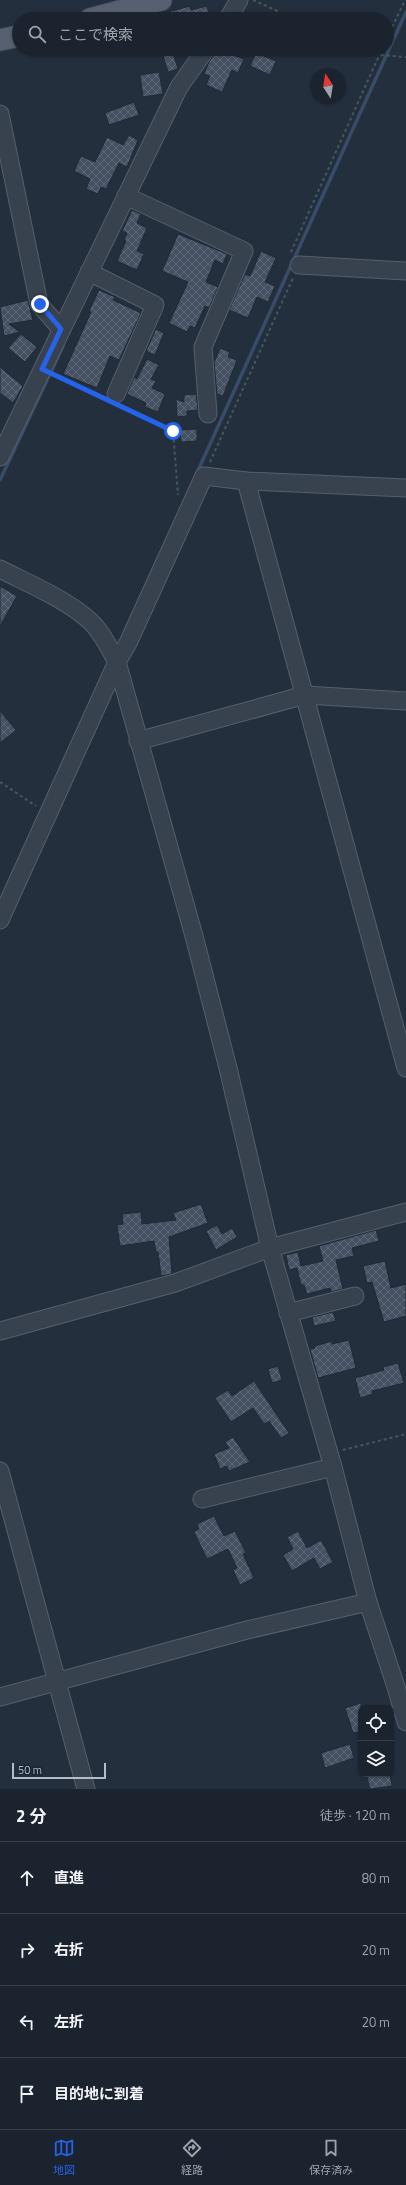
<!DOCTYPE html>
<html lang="ja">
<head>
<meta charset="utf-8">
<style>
	:root { --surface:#1b232e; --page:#282f3a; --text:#f1f3f6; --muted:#a0a4aa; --line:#39404a; --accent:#2563eb }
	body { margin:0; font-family:"Titillium Web","Noto Sans JP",sans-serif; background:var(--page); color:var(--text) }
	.controls { position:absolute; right:12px; bottom:12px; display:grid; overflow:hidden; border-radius:8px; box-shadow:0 1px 3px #0004 }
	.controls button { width:36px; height:36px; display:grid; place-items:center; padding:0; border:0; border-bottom:1px solid var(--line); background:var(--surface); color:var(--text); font:20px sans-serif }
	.compass { position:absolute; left:310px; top:68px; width:36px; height:36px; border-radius:50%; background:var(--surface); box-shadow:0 1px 3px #0004; rotate:348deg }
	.scale { position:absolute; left:12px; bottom:10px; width:94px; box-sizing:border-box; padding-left:4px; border:2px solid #b4bcc9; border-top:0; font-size:11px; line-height:14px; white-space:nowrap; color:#b4bcc9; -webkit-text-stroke:3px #1d2633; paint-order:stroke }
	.stop { position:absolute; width:12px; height:12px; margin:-9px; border:3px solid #2563eb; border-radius:50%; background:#fff }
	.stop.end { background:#2563eb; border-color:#fff; box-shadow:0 1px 4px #0008 }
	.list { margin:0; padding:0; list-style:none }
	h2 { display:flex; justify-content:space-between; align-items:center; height:52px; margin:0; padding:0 16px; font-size:17px }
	h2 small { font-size:13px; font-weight:400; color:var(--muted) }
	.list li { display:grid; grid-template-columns:26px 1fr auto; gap:12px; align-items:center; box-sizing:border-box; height:72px; padding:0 16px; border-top:1px solid var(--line) }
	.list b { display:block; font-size:15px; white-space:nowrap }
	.list em { font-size:13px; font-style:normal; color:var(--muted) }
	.icon { flex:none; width:22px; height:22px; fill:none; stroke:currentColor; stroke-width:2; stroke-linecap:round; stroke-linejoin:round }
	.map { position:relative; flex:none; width:406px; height:1789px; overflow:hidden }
	.search { position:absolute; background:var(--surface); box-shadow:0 1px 3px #0004; left:12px; right:12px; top:12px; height:44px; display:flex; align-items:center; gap:10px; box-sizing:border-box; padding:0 14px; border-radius:22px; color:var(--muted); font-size:15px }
	.sheet { height:340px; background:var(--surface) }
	nav { display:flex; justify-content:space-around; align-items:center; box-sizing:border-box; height:56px; border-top:1px solid var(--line); background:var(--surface); font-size:11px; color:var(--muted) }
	nav a { display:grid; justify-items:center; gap:2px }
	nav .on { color:var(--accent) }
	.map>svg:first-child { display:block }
</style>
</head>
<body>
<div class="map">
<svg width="406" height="1789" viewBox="0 0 406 1789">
	<defs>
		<pattern id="building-cross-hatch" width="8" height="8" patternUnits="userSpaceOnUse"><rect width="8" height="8" fill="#455162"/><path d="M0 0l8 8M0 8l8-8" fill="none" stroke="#5d6877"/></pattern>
	</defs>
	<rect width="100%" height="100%" fill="#242f3e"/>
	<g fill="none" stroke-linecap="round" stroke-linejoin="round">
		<g stroke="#394c67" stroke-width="3.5">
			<polyline points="196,475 406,12"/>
			<polyline points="0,480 63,346"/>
		</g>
	</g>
	<g fill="url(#building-cross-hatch)" stroke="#1f2835">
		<polygon points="190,6 191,10 207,6 210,17 201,19 153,19 153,16"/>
		<polygon points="161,49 172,49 178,69 168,72"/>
		<polygon points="218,49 244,59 238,73 232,70 222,92 206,85 210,76 204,74 209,62"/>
		<polygon points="256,53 276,61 270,75 250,66"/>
		<polygon points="159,72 163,94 143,97 140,75"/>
		<polygon points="134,102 139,115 109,125 105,113"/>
		<polygon points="129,135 138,140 127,167 119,163 106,189 101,187 98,194 86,189 90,179 74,171 81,156 95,162 107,137 123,145"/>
		<polygon points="132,210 141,214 137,223 147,228 137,251 144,254 137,270 117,261 126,241 124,240 127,233 122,231"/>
		<polygon points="178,234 227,254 223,264 215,260 206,282 218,287 209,308 205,306 195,328 190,326 187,332 169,323 188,282 162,271"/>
		<polygon points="261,251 276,258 265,282 275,286 268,302 257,297 248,318 229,310 245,274 250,276"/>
		<polygon points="99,290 115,297 113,300 141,313 119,360 110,356 97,388 63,374 91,312 89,311"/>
		<polygon points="28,300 33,320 9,324 20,332 4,336 0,307"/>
		<polygon points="156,329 164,333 155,355 146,351"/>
		<polygon points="21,334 37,347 25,362 8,348"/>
		<polygon points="220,348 230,352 228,357 237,360 223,396 217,394 214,363"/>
		<polygon points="147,359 159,365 151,379 156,381 152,388 165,394 158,412 145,407 146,403 127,394 134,377 137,379"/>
		<polygon points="0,367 23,386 13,403 0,393"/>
		<polygon points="196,394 198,410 187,411 187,416 177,417 176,399 184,402 184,395"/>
		<polygon points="197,429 197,441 181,442 180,430"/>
		<polygon points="0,586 17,596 0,626"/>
		<polygon points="0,711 16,730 0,743"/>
		<polygon points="201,1204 208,1223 169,1237 172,1274 161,1276 158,1252 156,1252 154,1241 120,1246 117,1225 123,1224 122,1214 141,1212 142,1224 176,1220 173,1213"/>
		<polygon points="217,1225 222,1234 232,1228 237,1237 216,1250 206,1231"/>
		<polygon points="376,1230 379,1241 352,1248 354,1256 336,1260 343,1289 331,1292 330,1288 307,1294 304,1285 301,1285 297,1268 289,1270 286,1255 298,1252 301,1266 323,1261 319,1246"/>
		<polygon points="385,1261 391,1288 406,1284 406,1316 384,1322 372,1282 367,1283 363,1266"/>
		<polygon points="333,1312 336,1321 314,1326 312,1317"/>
		<polygon points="349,1340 356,1368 318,1378 310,1349 315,1348 315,1346 332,1341 332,1344"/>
		<polygon points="398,1363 404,1383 372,1391 373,1394 360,1398 355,1378 384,1370 383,1367"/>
		<polygon points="278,1366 282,1380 272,1383 268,1369"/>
		<polygon points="254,1381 289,1433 281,1438 269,1421 264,1424 253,1408 231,1422 215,1398 228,1390 232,1396"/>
		<polygon points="233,1437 250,1462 229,1471 227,1466 220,1469 214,1454 229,1448 225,1442"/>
		<polygon points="214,1516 224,1536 235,1531 246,1553 243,1554 254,1578 240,1585 233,1570 237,1568 228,1549 207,1559 194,1532 199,1529 197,1524"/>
		<polygon points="298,1531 307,1548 321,1540 333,1562 320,1569 314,1558 292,1571 283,1555 293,1549 287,1537"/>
		<polygon points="361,1703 361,1731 353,1733 345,1708"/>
		<polygon points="350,1744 354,1758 325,1768 321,1753"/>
		<polygon points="366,1774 390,1774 392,1786 370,1789"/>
	</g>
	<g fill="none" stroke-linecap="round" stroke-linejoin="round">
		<defs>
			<g id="minor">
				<polyline points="228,19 239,0"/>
				<polyline points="0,114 39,304 61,329"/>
				<polyline points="126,196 244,251 203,347 208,414"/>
				<polyline points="299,265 406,271"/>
				<polyline points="89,272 155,305 116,394"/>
				<polyline points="0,457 179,87 206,49"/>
				<polyline points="246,481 406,1068"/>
				<path d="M0 569C29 584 66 599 90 621 102 632 109 648 117 662L194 936 228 1068 270 1248 333 1467 368 1602 396 1687 406 1722"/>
				<polyline points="138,741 305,695 406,701"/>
				<polyline points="0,920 117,662 128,643 204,476 246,481 406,488"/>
				<polyline points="288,1313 355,1296"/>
				<polyline points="0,1331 175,1283 270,1248 406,1212"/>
				<polyline points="0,1471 86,1789"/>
				<polyline points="202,1499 333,1467"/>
				<polyline points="0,1697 247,1630 368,1602"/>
			</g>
			<g id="major">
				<polyline points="90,19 161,0"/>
				<polyline points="0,40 19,36"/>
			</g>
		</defs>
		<use href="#minor" stroke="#565f6c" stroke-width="19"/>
		<use href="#major" stroke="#414a57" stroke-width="23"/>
		<g stroke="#44595c" stroke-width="2" stroke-dasharray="3 3" stroke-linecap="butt">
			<polyline points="253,0 295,19"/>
			<polyline points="387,38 405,0"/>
			<polyline points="364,49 379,55 406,57"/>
			<polyline points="291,252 382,49"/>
			<polyline points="54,375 103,398"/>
			<polyline points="121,407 173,431 178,495"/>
			<polyline points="210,462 293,278"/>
			<polyline points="0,782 36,806"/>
			<polyline points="343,1450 406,1434"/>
		</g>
		<use href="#minor" stroke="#38414e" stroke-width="17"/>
		<use href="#major" stroke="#56606e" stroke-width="21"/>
	</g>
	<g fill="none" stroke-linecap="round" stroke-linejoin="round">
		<polyline stroke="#2563eb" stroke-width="5" points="40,304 61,329 42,369 173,431"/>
	</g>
</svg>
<div class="controls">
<button><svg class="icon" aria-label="locate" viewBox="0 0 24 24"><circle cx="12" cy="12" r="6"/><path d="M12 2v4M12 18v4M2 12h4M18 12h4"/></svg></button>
<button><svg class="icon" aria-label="layers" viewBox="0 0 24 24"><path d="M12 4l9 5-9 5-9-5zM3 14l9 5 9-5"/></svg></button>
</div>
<svg class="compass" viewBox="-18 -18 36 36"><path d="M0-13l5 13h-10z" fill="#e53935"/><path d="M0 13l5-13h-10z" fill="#a0a4aa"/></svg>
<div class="scale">50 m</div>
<div class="stop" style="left:173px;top:431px"></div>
<div class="stop end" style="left:40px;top:304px"></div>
<div class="search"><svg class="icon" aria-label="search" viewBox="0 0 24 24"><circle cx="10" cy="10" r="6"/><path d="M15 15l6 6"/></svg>ここで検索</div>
</div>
<section class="sheet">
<h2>2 分<small>徒歩 · 120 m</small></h2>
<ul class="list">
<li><svg class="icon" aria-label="ahead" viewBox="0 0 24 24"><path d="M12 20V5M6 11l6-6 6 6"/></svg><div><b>直進</b></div><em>80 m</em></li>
<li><svg class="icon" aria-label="right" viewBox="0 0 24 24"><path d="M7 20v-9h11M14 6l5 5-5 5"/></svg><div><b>右折</b></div><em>20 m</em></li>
<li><svg class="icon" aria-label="left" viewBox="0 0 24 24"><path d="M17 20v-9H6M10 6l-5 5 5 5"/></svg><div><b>左折</b></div><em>20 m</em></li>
<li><svg class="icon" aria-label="arrive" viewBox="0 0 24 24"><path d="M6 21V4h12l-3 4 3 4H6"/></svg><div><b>目的地に到着</b></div></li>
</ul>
</section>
<nav>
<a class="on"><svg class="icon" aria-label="map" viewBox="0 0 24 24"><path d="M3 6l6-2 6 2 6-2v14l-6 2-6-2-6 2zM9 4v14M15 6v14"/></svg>地図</a>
<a><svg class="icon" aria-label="directions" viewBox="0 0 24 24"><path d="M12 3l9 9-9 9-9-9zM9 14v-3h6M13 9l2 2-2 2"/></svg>経路</a>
<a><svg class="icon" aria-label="saved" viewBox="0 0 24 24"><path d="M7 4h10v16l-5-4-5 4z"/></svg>保存済み</a>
</nav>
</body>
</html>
